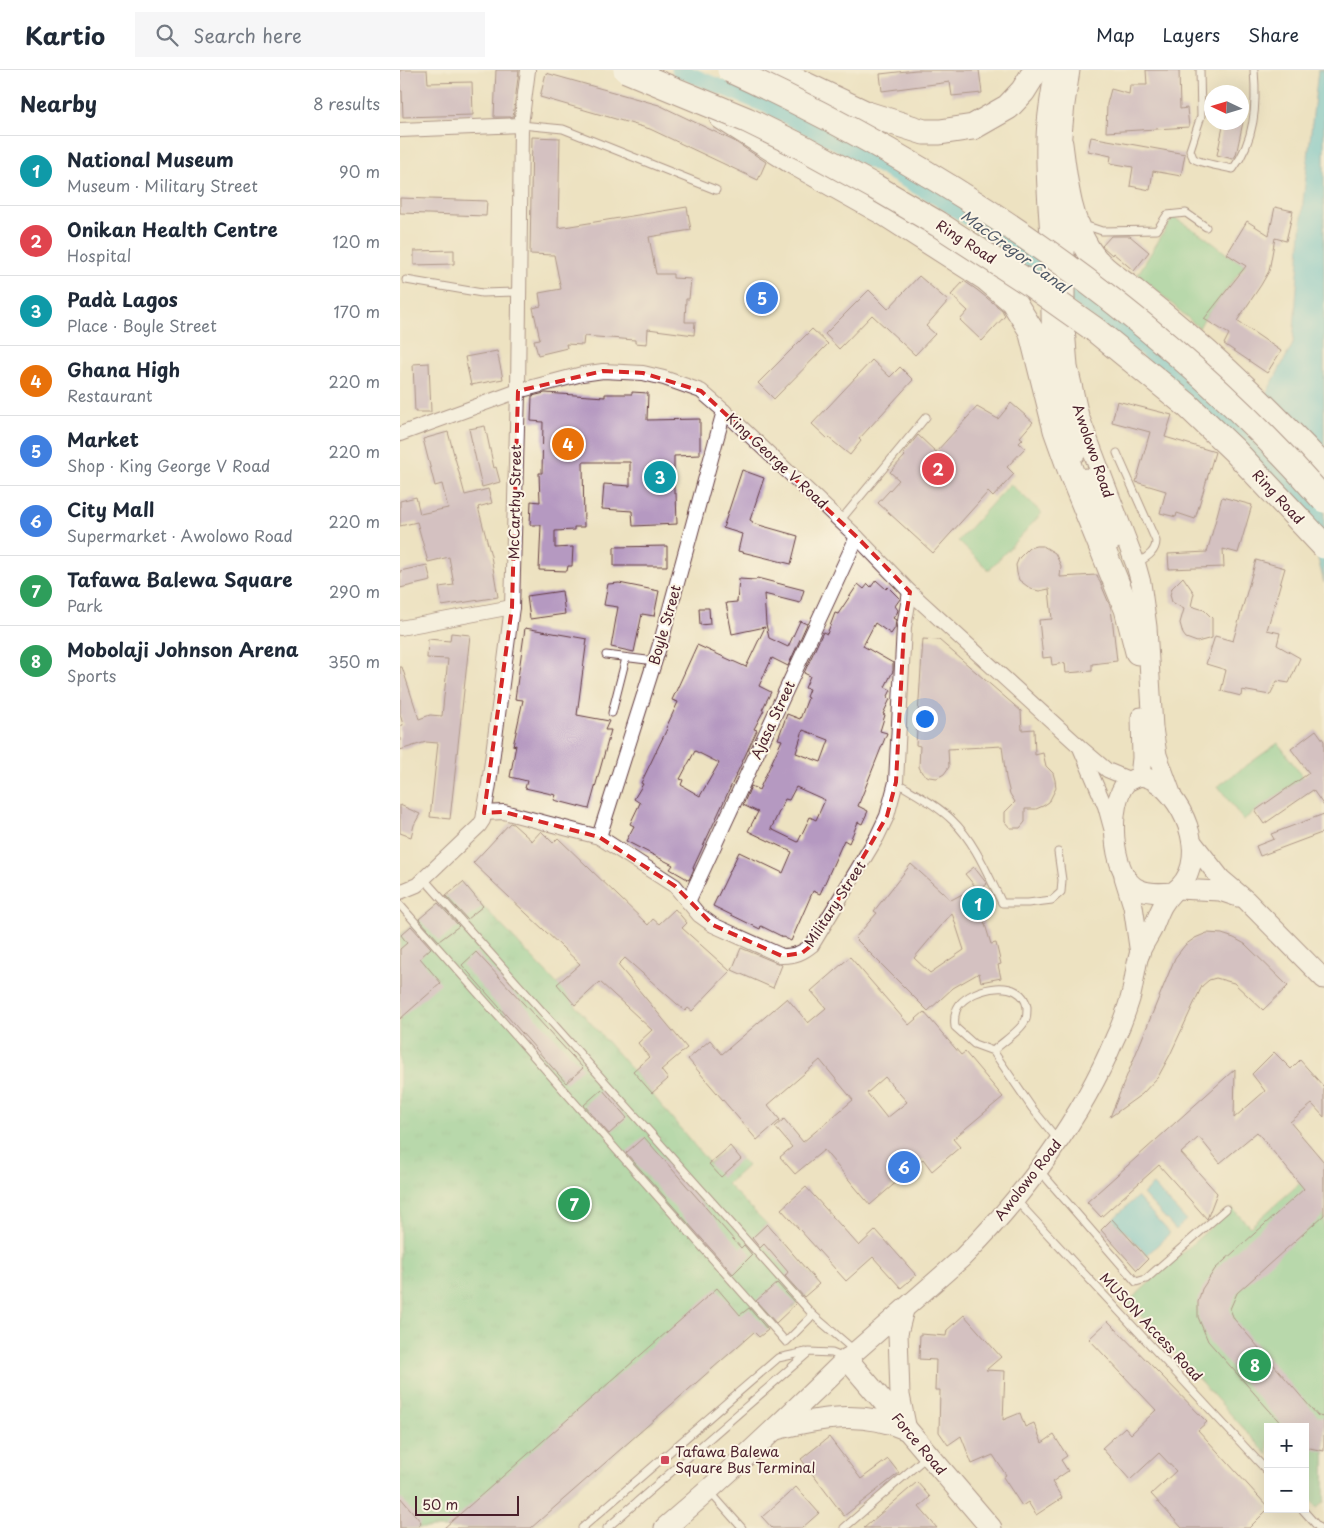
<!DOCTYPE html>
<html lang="en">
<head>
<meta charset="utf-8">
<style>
	:root { --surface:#fff; --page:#f6f6f7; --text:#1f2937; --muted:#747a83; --line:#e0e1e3; --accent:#db2777 }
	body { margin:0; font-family:"Playpen Sans",sans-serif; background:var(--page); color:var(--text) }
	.controls { position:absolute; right:15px; bottom:15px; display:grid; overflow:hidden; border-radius:0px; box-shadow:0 5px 20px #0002 }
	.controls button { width:45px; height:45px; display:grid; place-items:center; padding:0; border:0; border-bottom:1px solid var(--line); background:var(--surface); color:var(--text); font:25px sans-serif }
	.compass { position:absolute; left:804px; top:15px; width:45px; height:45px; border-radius:50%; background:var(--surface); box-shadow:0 5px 20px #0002; rotate:274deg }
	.scale { position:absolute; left:15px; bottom:12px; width:104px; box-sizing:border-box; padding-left:5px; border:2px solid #4a1f2b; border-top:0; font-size:14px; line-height:18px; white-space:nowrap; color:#4a1f2b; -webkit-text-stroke:4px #fcf5e5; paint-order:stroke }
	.you { position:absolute; left:524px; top:648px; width:18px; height:18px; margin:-12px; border:4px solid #fff; border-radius:50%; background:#1a73e8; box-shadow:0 0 0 8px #1a73e833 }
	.badge { display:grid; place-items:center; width:32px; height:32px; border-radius:50%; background:var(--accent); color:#fff; font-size:16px; font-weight:700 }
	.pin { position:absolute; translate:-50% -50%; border:2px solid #fff; box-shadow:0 1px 5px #0006 }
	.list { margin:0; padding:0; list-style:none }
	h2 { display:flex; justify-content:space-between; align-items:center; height:65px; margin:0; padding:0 20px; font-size:21px }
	h2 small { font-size:16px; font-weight:400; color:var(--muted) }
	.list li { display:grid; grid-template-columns:32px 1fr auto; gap:15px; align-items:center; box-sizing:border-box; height:70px; padding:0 20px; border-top:1px solid var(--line) }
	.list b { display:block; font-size:19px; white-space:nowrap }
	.list p { margin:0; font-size:16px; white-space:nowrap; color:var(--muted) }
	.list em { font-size:16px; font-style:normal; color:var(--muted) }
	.icon { flex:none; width:28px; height:28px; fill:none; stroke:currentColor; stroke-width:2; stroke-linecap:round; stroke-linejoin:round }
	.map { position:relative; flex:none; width:924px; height:1458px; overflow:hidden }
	header { display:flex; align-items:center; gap:30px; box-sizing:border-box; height:70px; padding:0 25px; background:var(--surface); border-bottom:1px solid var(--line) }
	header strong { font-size:24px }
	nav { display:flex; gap:28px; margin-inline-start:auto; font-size:18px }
	.search { width:350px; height:45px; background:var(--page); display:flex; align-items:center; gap:12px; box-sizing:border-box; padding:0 18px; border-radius:0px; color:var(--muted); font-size:19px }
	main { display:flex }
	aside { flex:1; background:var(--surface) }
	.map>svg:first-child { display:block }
</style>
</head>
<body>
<header>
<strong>Kartio</strong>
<div class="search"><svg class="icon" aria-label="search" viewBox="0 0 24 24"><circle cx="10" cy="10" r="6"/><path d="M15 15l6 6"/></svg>Search here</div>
<nav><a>Map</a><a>Layers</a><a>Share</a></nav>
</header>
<main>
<aside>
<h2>Nearby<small>8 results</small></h2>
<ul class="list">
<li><span class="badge" style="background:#0f9aa8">1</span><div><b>National Museum</b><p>Museum · Military Street</p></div><em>90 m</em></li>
<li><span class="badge" style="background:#e0444e">2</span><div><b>Onikan Health Centre</b><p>Hospital</p></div><em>120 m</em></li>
<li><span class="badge" style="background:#0f9aa8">3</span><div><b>Padà Lagos</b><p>Place · Boyle Street</p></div><em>170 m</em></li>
<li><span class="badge" style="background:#e8710a">4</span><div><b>Ghana High</b><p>Restaurant</p></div><em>220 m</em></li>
<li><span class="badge" style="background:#3f7fe0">5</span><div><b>Market</b><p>Shop · King George V Road</p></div><em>220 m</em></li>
<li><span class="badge" style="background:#3f7fe0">6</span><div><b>City Mall</b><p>Supermarket · Awolowo Road</p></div><em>220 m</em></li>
<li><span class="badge" style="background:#2e9e5b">7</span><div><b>Tafawa Balewa Square</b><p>Park</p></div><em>290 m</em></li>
<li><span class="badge" style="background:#2e9e5b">8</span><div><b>Mobolaji Johnson Arena</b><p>Sports</p></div><em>350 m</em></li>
</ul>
</aside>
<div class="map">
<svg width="924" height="1458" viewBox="0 0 924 1458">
	<defs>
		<pattern id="park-tufts" width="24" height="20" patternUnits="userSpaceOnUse" patternTransform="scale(1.25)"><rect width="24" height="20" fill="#78cc90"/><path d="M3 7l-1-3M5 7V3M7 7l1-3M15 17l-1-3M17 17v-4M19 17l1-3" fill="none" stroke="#69af7c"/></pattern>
	</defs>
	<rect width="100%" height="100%" fill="#fcf5e5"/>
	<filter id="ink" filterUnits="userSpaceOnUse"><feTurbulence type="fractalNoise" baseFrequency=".02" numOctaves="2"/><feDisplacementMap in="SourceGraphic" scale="10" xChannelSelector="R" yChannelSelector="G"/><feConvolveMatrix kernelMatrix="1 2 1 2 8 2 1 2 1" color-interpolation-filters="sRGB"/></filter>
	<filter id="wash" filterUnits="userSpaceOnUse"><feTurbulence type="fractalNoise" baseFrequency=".0096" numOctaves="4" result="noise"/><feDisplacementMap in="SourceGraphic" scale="20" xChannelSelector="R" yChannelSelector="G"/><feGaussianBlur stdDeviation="1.12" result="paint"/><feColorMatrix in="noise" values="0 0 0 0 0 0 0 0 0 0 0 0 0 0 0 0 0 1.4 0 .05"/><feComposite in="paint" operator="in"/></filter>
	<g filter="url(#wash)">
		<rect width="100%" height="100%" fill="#ede2c1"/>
		<polygon fill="url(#park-tufts)" stroke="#61765e" points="63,812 83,836 157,914 177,896 195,917 175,935 233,1001 309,1093 330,1076 347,1096 327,1114 367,1154 419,1214 359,1267 354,1262 131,1458 0,1458 0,865"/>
		<g fill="#78cc90" stroke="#61765e">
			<polygon points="773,147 804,166 827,184 845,195 804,249 799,258 738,204"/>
			<polygon points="610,414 642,443 589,500 558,471"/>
			<polygon points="878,673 903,707 843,750 818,716"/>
			<polygon points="924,1092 924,1432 917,1438 905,1425 905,1357 868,1357 868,1385 728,1232 832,1138 850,1157"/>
		</g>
		<g fill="#5bc5d6" stroke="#527280">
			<polygon points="918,0 924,0 924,513 904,432 876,338 866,324 893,274 903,132"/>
			<polygon points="753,1115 786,1150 776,1160 743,1124"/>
			<polygon points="737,1127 770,1163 747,1185 713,1149"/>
		</g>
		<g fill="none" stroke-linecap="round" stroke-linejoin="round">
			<polyline stroke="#5bc5d6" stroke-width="15" points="279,0 367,36 449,79 544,132 620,183 778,305 839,365 904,432"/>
		</g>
		<g id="blocks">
			<g fill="#b599c1" fill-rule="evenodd">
				<polygon points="0,0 27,0 28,13 72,12 73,45 3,47 2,21 0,21"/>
				<polygon points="96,0 119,0 113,47 94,47"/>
				<polygon points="516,0 579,0 582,23 552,26 550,12 482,21 480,4"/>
				<polygon points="746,0 779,0 780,39 787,38 789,57 706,62 707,34 711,19 729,24 730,15 747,15"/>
				<polygon points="146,3 259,35 334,71 366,92 358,110 250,59 140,27"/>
				<polygon points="824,52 843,52 836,85 833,89 817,85"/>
				<polygon points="132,67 160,68 158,158 287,137 291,160 249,167 256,204 273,204 273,208 291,209 289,229 286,229 285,252 295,252 294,265 248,259 247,274 235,273 235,270 184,266 183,275 166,274 167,278 138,285 134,270 140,269 133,238 141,236 139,223 161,219 154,185 130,184"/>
				<polygon points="691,67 785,84 781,106 753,101 750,120 730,116 733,97 710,93 711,86 688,81"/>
				<polygon points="0,128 87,131 86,146 0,143"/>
				<polygon points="875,137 893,141 886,171 875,168 869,201 861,215 837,251 881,281 867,303 824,274 829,264 804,249 846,196 827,184 847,151 869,165"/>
				<polygon points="711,166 730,166 749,182 734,201 713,183 712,185 702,176"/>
				<polygon points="54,180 54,194 14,195 14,181"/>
				<polygon points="519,206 548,231 526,256 535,264 515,285 472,245 439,279 425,264 469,220 488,239"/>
				<polygon points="564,211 577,220 602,240 605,246 582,271 560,250 568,241 551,225"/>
				<polygon points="412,259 428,274 374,329 358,313"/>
				<polygon points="97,281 103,309 71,315 65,287"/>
				<polygon points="472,290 490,307 500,297 513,310 459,369 461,371 450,385 429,368 428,369 412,354"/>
				<polygon points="29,293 31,342 15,342 13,294"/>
				<polygon points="232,322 248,323 247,350 300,349 300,385 274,386 274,423 276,423 277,454 233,456 232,441 202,439 204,414 230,416 230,392 183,392 184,457 174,457 174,460 155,461 155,478 173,477 172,496 168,496 167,501 139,500 141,455 130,455 131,431 140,432 139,403 142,403 143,352 131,351 132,326 145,323 205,327 205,324 232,324"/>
				<polygon points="717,331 772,345 765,367 815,382 795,449 777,443 776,447 760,443 766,421 736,412 750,362 712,352"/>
				<polygon points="611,333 633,352 620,367 623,369 619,373 625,378 607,397 614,404 593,427 588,422 533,483 478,433 499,410 490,402 505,386 503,384 518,365 536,382 577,337 598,349"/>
				<polygon points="85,356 94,398 96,397 100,412 82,417 69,359"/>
				<polygon points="48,362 65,425 88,419 92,433 78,437 91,486 98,527 42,536 39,517 54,515 49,487 28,492 17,452 0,456 0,431 16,427 20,444 48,438 42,414 35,416 23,369"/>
				<polygon points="342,400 364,408 350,450 353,452 352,453 398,466 391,494 338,481 342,464 323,458"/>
				<polygon points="822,427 852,435 838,483 823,479 824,497 769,499 768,484 807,482"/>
				<polygon points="267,476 267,496 214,496 214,477"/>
				<polygon points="636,476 643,476 655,483 661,496 660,507 697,505 711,538 717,591 692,594 692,601 666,603 665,593 652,595 651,587 643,588 639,550 652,549 649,519 639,521 631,519 619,510 617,503 616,495 619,488 629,478"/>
				<polygon points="856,490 885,498 867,560 880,563 877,575 900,588 889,613 877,611 870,625 842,620 841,626 821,621 826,600 806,594 815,566 833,571"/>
				<polygon points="27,495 31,511 0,518 0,501"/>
				<polygon points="783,507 794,523 791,536 804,540 812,548 812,568 797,572 786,568 783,564 780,553 784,539 772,532 770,525 772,518"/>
				<path d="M357 508 404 520 400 533 364 524 366 554 369 568 388 577 400 551 407 554 388 596 372 588 359 616 371 622 362 640H364L354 659 357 660 293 798 294 799 289 810 270 799 273 795 226 771 234 756 230 754 240 733 234 729 243 714 241 713 267 659 266 658 278 632 272 630 297 575 346 597 365 557 332 564 326 533 337 532 339 509 356 510ZM295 681 319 693 300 726 281 715 283 710 280 709Z"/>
				<path d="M476 510 486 519 488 517 500 529 495 536 498 540 497 543 493 548 496 550 495 558 491 564 475 553 463 576 493 593V601L485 617 491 620 487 628 490 629 483 644 485 645 480 661 487 663 458 736 468 741 462 754 458 752 449 773 444 770 420 824 413 821 391 871 361 856 360 859 313 836 339 782 383 803 392 782 348 761 358 742 343 735 351 716 359 720 382 670 378 669 387 644 400 649 408 628 406 627 409 619 405 618 410 606 404 603 423 562 427 564 435 543 438 544 458 514 464 519 468 514 471 517ZM403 660 429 670 421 692 396 683ZM396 717 425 730 416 750 410 747 398 772 371 759 385 729 389 730Z"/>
				<polygon points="219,513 259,521 254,546 242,544 234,582 211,577 218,537 204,535 208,514"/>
				<polygon points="162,521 165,544 130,549 127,526"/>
				<polygon points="299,538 309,538 310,554 300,555"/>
				<polygon points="125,558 187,569 177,645 209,651 205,660 211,660 189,739 154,730 156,725 125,718 127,711 110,707 116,675 113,676 123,630 115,629"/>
				<polygon points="51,563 70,565 50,749 30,747 38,673 26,672 0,680 0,656 3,655 0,644 0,597 2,597 19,649 30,645 42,646 48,589 27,588 28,569 50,571"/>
				<polygon points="523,569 539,570 621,641 622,660 634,659 635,685 643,683 646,696 653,703 655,710 656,718 649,732 643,736 636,739 625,739 625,752 620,758 610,758 605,752 605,742 615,732 610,724 606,708 602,676 548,679 549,697 544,704 537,708 529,707 522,703 519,697 520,676 516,675"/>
				<polygon points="916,660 924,671 924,736 913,720 864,754 855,741 909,703 891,679"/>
				<polygon points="0,735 20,744 14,755 11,767 0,763"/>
				<polygon points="924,744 924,762 860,786 856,776 874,769 871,764"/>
				<polygon points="110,753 113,754 132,771 141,761 153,773 158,768 248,855 253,849 259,854 275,839 287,853 282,858 330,901 292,941 288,938 285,941 225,888 218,895 287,978 261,1000 268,1009 252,1023 233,1001 249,987 238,973 252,960 200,912 175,935 157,914 180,894 73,793"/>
				<path d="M511 794 551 830 574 818 591 874 596 873 601 894 598 895 601 908 581 912 579 903 553 918 528 941 455 868 477 843 474 841ZM552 843 564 880 530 903 514 888Z"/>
				<polygon points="574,797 587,814 579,821 565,804"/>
				<polygon points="63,812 83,836 67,849 46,826"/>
				<polygon points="38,833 59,856 39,871 19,849"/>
				<polygon points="11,856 31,878 20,888 41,913 0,949 0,879 7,873 1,865"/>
				<polygon points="807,863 822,864 834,868 845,874 888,916 863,940 834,913 816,908 809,910 802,916 770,985 758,1007 742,1024 710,1047 775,888 785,875 795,868"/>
				<polygon points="341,878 382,895 373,918 332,900"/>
				<polygon points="76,882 183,998 166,1013 62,895"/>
				<path d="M450 887 509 955 524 942 561 985 565 982 603 1027 553 1069 560 1077 532 1101 523 1089 470 1135 424 1080 395 1104 380 1087 392 1077 375 1057 384 1049 403 1072 453 1030 420 990 368 1035 380 1050 357 1070 288 989 310 970 322 984 387 928 408 953 426 938 411 921ZM485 1007 507 1032 487 1048 467 1023Z"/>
				<polygon points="874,982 891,999 900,990 924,1017 924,1047 912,1034 890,1052 924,1092 924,1145 837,1223 830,1239 834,1249 918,1346 924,1347 924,1381 905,1377 905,1357 884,1357 808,1271 798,1247 798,1232 802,1219 815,1199 904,1119 857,1062 820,1093 799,1067 781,1083 817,1123 807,1149 759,1095 701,1147 687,1132 835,999 834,1048 865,1021 852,1004"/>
				<polygon points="202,1019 227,1048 209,1064 184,1035"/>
				<polygon points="244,1067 341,1178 344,1175 352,1185 333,1204 226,1083"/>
				<polygon points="330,1076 341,1089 321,1107 309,1094"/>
				<polygon points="406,1117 459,1176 476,1160 516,1205 501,1218 473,1187 446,1211 381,1139"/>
				<polygon points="712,1149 748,1189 737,1200 701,1160"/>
				<polygon points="367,1154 419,1214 404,1227 385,1206 388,1202 364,1174 360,1178 352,1168"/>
				<polygon points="377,1213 396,1234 376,1253 356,1231"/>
				<polygon points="317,1218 340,1245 349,1238 368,1260 359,1267 354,1262 131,1458 44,1458"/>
				<polygon points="564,1245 601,1287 586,1300 605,1301 603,1350 620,1343 625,1357 634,1353 642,1373 654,1365 667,1386 661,1390 668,1401 652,1412 662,1428 636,1445 628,1432 622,1436 603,1407 606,1405 593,1385 572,1394 561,1366 548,1375 539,1362 540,1320 535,1320 536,1290 519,1289 520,1264 546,1266 547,1260"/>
				<polygon points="708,1251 807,1352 798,1360 868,1437 868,1439 849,1458 782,1458 751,1424 776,1401 759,1383 730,1410 702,1378 725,1357 731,1364 756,1340 689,1269"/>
				<polygon points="429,1367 461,1409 488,1389 499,1403 444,1446 401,1389"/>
				<polygon points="517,1412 530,1427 519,1437 537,1458 464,1458"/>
				<polygon points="396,1417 419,1443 402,1458 372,1458 362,1447"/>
				<polygon points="0,1427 21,1452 18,1458 0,1458"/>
			</g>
		</g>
	</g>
	<g filter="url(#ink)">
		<use href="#blocks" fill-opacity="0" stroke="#623c42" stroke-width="1"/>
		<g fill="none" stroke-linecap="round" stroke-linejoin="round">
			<defs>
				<g id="service">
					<path d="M800 0 801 46 790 80C790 81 793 87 793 88 798 93 824 97 833 99 855 70 857 35 854 0"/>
					<polyline points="121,55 163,59 316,120"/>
					<polyline points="685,151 687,156 702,161 757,160 767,145 786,143 806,157"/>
					<polyline points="6,210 82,223 119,222"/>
					<path d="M717 383 756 471C756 483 745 488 736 494"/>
					<polyline points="440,451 526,347"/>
					<polyline points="206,585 255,591"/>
					<polyline points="212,643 226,588"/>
					<path d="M496 712C515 724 536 734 552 750 575 772 588 805 602 833H628L652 830 661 822 662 810 658 782"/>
					<polyline points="0,835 386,1272 413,1245 24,809"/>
					<path d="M593 981C601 973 622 960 626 949 627 946 627 941 627 937 622 907 573 917 559 935 554 942 554 949 555 957L574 974 593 981 632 1038 658 1070"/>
					<polyline points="640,1101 736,1212 746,1209 826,1139"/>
					<polyline points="615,1129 868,1402"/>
					<polyline points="413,1245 455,1281"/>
					<polyline points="311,1423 342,1458"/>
					<polyline points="902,1439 919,1458"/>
					<polyline points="182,1458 378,1288 406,1282"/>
					<polyline points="207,1458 409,1282 432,1283 444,1288"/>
					<polyline points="444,1458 526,1387"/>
				</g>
				<g id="minor">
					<polyline points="0,60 121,55"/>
					<polyline points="0,364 118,321 182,304 203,301 243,303 264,308 301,321 324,341 457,467 510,522 680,677 707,700 731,710"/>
					<polyline points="0,558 112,537"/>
					<polyline points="681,680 705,736 711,758"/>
					<path d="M84 743 104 742 199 767 275 816 299 845 313 855 382 886C395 886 402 883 412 875L477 767 487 746 496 712 504 557 510 522"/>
					<polyline points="199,767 262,568 324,341"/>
					<polyline points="0,822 17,815 79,756 83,750 89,714 112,537 118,321 121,55 128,0"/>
					<polyline points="288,832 457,467"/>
				</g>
				<g id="secondary">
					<path d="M655 0C651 23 646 47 646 71 645 103 648 134 650 166 652 205 649 244 653 283 657 317 666 350 676 383"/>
					<polyline points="660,86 665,34 670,0"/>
					<polyline points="661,131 665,179 665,258 668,297 679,346 736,495 741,513 747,557 753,658 757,685 772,726"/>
					<polyline points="686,408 712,471"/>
					<polyline points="740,706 742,688 741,647"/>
					<path d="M740 706C745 707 750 708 754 711 787 731 811 795 773 822 761 823 746 824 735 817 711 801 708 734 726 713 730 710 735 708 740 706Z"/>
					<polyline points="792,772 821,809 846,830 924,909"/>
					<polyline points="724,807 733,836 740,884"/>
					<polyline points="777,819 820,821 838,827"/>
					<polyline points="504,1240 498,1263 500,1325 507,1360"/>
					<path d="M447 1289 562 1188C623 1127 682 1048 715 968 721 956 726 942 730 929 734 915 735 899 739 885 742 875 749 867 753 858 760 841 761 835 773 822"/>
				</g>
				<g id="primary">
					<path d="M376 1359C419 1348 462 1340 505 1359"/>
					<path d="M265 1458C329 1404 388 1347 447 1289L591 1458"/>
				</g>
				<g id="motorway">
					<polyline points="374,0 467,44 524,62 540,62 573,57 608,37 623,21 636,0"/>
					<polyline points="322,47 392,91 483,142 586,208 613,231 631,260 656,360 671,402 727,539 738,582"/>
					<path d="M660 74C665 111 668 148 688 180 700 199 718 209 735 222 753 237 771 251 788 266 836 307 881 352 924 398"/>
				</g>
			</defs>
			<use href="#service" stroke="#623c42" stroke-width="9"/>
			<use href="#minor" stroke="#623c42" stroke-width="16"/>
			<use href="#secondary" stroke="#623c42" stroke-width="21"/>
			<use href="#primary" stroke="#623c42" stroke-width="23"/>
			<use href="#motorway" stroke="#623c42" stroke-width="27"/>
			<use href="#service" stroke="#fff" stroke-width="7"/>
			<use href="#minor" stroke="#fff" stroke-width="14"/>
			<use href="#secondary" stroke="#fff" stroke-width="19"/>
			<use href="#primary" stroke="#fff" stroke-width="21"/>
			<use href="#motorway" stroke="#fff" stroke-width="25"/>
			<defs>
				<g id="motorway-bridge">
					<polyline points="226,0 347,50 404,78 475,117 538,154 629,213 694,259 787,335 834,380 924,476"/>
					<path d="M330 0C553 102 762 245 924 430"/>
				</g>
			</defs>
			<use href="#motorway-bridge" stroke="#623c42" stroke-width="27" stroke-linecap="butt"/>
			<use href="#motorway-bridge" stroke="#fff" stroke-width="25"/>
		</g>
	</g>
	<path d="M0 0H924V1458H0ZM203 301 243 303 301 321 457 467 510 522 504 557 496 712 487 746 412 875 402 883 382 886 313 855 275 816 199 767 104 742 84 743 112 537 118 321Z" fill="#ede2c1" fill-opacity=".55" fill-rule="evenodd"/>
	<path fill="none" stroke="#d62828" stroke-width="4" stroke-dasharray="10 6" stroke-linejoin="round" d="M203 301 243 303 301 321 457 467 510 522 504 557 496 712 487 746 412 875 402 883 382 886 313 855 275 816 199 767 104 742 84 743 112 537 118 321Z"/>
	<rect fill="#d1495b" stroke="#fcf5e5" stroke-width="2" x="260" y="1385" width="10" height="10" rx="2.5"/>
	<g text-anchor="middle" stroke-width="4" stroke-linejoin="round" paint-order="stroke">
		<g font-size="14" fill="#4a1f2b" stroke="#fcf5e5">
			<text transform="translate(566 172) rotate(33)" y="5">Ring Road</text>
			<text transform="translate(693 381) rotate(71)" y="5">Awolowo Road</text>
			<text transform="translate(377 391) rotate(43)" y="5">King George V Road</text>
			<text transform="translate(878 427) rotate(47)" y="5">Ring Road</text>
			<text transform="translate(115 432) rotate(-89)" y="5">McCarthy Street</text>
			<text transform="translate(265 555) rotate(-74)" y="5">Boyle Street</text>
			<text transform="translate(373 650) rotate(-65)" y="5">Ajasa Street</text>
			<text transform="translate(435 834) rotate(-57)" y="5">Military Street</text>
			<text transform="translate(628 1110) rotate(-52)" y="5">Awolowo Road</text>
			<text transform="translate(751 1257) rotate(47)" y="5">MUSON Access Road</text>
			<text transform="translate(519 1374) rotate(50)" y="5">Force Road</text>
		</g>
		<g font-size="14" fill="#4a1f2b" stroke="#fcf5e5" text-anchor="start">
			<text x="275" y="1387">Tafawa Balewa<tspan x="275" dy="16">Square Bus Terminal</tspan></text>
		</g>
		<g font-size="15" font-style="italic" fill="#505967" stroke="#fcf5e5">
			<text transform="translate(615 182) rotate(36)" y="5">MacGregor Canal</text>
		</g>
	</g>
</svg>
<div class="controls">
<button>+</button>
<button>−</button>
</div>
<svg class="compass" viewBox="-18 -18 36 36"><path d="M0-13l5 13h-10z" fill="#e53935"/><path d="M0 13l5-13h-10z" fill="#747a83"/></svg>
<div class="scale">50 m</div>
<div class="you"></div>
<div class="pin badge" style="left:578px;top:834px;background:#0f9aa8">1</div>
<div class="pin badge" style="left:538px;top:399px;background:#e0444e">2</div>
<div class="pin badge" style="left:260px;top:407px;background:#0f9aa8">3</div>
<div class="pin badge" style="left:168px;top:374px;background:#e8710a">4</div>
<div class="pin badge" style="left:362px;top:228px;background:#3f7fe0">5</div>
<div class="pin badge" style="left:504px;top:1097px;background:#3f7fe0">6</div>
<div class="pin badge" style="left:174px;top:1134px;background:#2e9e5b">7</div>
<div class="pin badge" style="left:855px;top:1295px;background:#2e9e5b">8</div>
</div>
</main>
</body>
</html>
